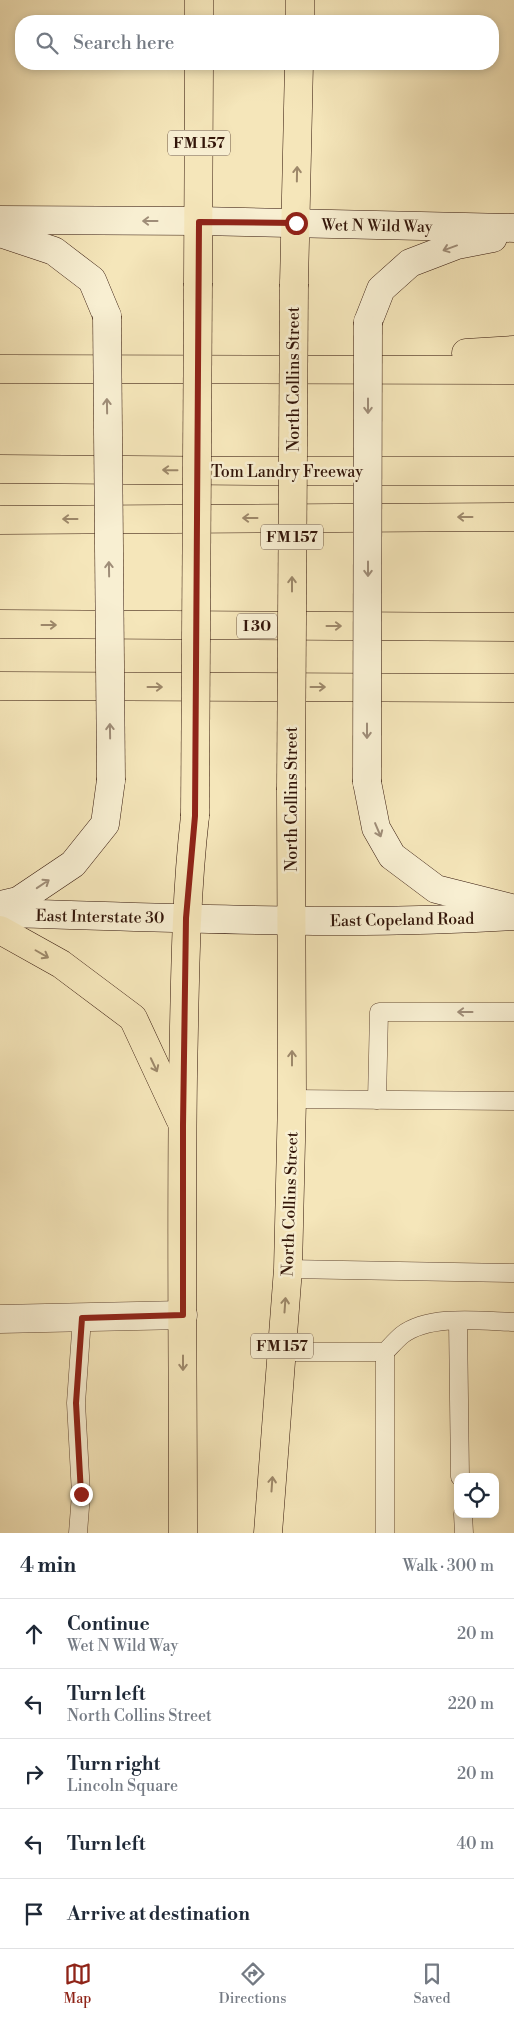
<!DOCTYPE html>
<html lang="en">
<head>
<meta charset="utf-8">
<style>
	:root { --surface:#fff; --page:#f6f6f7; --text:#1f2937; --muted:#747a83; --line:#e0e1e3; --accent:#8f2418 }
	body { margin:0; font-family:"Libre Bodoni",serif; background:var(--page); color:var(--text) }
	.controls { position:absolute; right:15px; bottom:15px; display:grid; overflow:hidden; border-radius:10px; box-shadow:0 2px 8px #0003 }
	.controls button { width:45px; height:45px; display:grid; place-items:center; padding:0; border:0; border-bottom:1px solid var(--line); background:var(--surface); color:var(--text); font:25px sans-serif }
	.stop { position:absolute; width:15px; height:15px; margin:-11px; border:4px solid #8f2418; border-radius:50%; background:#fff }
	.stop.end { background:#8f2418; border-color:#fff; box-shadow:0 1px 5px #0008 }
	.list { margin:0; padding:0; list-style:none }
	h2 { display:flex; justify-content:space-between; align-items:center; height:65px; margin:0; padding:0 20px; font-size:21px }
	h2 small { font-size:16px; font-weight:400; color:var(--muted) }
	.list li { display:grid; grid-template-columns:32px 1fr auto; gap:15px; align-items:center; box-sizing:border-box; height:70px; padding:0 20px; border-top:1px solid var(--line) }
	.list b { display:block; font-size:19px; white-space:nowrap }
	.list p { margin:0; font-size:16px; white-space:nowrap; color:var(--muted) }
	.list em { font-size:16px; font-style:normal; color:var(--muted) }
	.icon { flex:none; width:28px; height:28px; fill:none; stroke:currentColor; stroke-width:2; stroke-linecap:round; stroke-linejoin:round }
	.map { position:relative; flex:none; width:514px; height:1533px; overflow:hidden }
	.search { position:absolute; background:var(--surface); box-shadow:0 2px 8px #0003; left:15px; right:15px; top:15px; height:55px; display:flex; align-items:center; gap:12px; box-sizing:border-box; padding:0 18px; border-radius:20px; color:var(--muted); font-size:19px }
	.sheet { height:415px; background:var(--surface) }
	nav { display:flex; justify-content:space-around; align-items:center; box-sizing:border-box; height:70px; border-top:1px solid var(--line); background:var(--surface); font-size:14px; color:var(--muted) }
	nav a { display:grid; justify-items:center; gap:2px }
	nav .on { color:var(--accent) }
	.map>svg:first-child { display:block }
</style>
</head>
<body>
<div class="map">
<svg width="514" height="1533" viewBox="0 0 514 1533">
	<rect width="100%" height="100%" fill="#f5e6ba"/>
	<filter id="stains"><feTurbulence type="fractalNoise" baseFrequency=".004" numOctaves="4"/><feColorMatrix values="0 0 0 0 .2 0 0 0 0 .09 0 0 0 0 .02 0 0 0 .5 -.17"/></filter>
	<radialGradient id="worn" r=".72"><stop offset=".6" stop-color="#630" stop-opacity="0"/><stop offset="1" stop-color="#630" stop-opacity=".3"/></radialGradient>
	<g fill="none" stroke-linecap="round" stroke-linejoin="round">
		<defs>
			<g id="service">
				<polyline points="292,1099 514,1101"/>
				<polyline points="377,1100 379,1012 514,1012"/>
				<polyline points="288,1269 514,1273"/>
				<polyline points="458,1321 460,1477"/>
				<path d="M282 1352H385C391 1346 396 1340 402 1335 430 1314 481 1321 514 1322"/>
				<polyline points="385,1352 385,1533"/>
				<polyline points="463,1514 464,1533"/>
				<polyline points="78,1533 81,1494 76,1403 82,1318"/>
			</g>
			<polyline id="minor" points="0,1319 183,1315"/>
			<g id="secondary">
				<polyline points="0,220 199,221 514,228"/>
				<polyline points="0,233 54,251 92,280 107,316"/>
				<polyline points="368,322 381,289 410,263 457,245 493,238"/>
				<polyline points="367,782 376,828 392,856 436,889 511,908"/>
				<polyline points="0,905 18,901 73,864 105,824 111,780"/>
				<path d="M0 913C171 917 343 927 514 916"/>
			</g>
			<g id="primary">
				<polyline points="199,21 199,0"/>
				<polyline points="300,21 300,0"/>
				<polyline points="198,283 199,64"/>
				<polyline points="294,284 299,64"/>
				<polyline points="0,930 61,964 133,1018 180,1119"/>
				<path d="M183 1533C183 1381 181 1228 183 1076 185 989 185 902 195 816"/>
				<polyline points="268,1533 288,1269 292,1099 291,790"/>
			</g>
			<g id="motorway">
				<polyline points="466,353 514,350"/>
				<polyline points="0,369 514,370"/>
				<polyline points="0,469 268,471 514,471"/>
				<polyline points="0,520 514,517"/>
				<polyline points="0,624 514,627"/>
				<polyline points="0,686 514,688"/>
			</g>
		</defs>
		<use href="#service" stroke="#634935" stroke-width="19"/>
		<use href="#minor" stroke="#634935" stroke-width="29"/>
		<use href="#secondary" stroke="#321509" stroke-width="29"/>
		<use href="#primary" stroke="#321509" stroke-width="29"/>
		<use href="#motorway" stroke="#321509" stroke-width="29"/>
		<use href="#service" stroke="#f8efd2" stroke-width="18"/>
		<use href="#minor" stroke="#f8efd2" stroke-width="28"/>
		<use href="#secondary" stroke="#f8efd2" stroke-width="28"/>
		<use href="#primary" stroke="#f5e6ba" stroke-width="28"/>
		<use href="#motorway" stroke="#f5e6ba" stroke-width="28"/>
		<defs>
			<g id="secondary-bridge">
				<polyline points="107,316 111,780"/>
				<polyline points="367,782 368,322"/>
			</g>
			<g id="primary-bridge">
				<polyline points="291,790 294,284"/>
				<polyline points="195,816 198,283"/>
			</g>
		</defs>
		<use href="#secondary-bridge" stroke="#321509" stroke-width="29" stroke-linecap="butt"/>
		<use href="#primary-bridge" stroke="#321509" stroke-width="29" stroke-linecap="butt"/>
		<use href="#secondary-bridge" stroke="#f8efd2" stroke-width="28"/>
		<use href="#primary-bridge" stroke="#f5e6ba" stroke-width="28"/>
	</g>
	<defs><path id="oneway-shaft" d="M-6 0H5M1.5-3L5.5 0L1.5 3" fill="none" stroke-width="1.6" stroke-linecap="round" stroke-linejoin="round" transform="scale(1.25)"/></defs>
	<g stroke="#9d886a">
		<use href="#oneway-shaft" transform="translate(297 174) rotate(-89)"/>
		<use href="#oneway-shaft" transform="translate(170 470) rotate(-179)"/>
		<use href="#oneway-shaft" transform="translate(465 517) rotate(180)"/>
		<use href="#oneway-shaft" transform="translate(250 518) rotate(180)"/>
		<use href="#oneway-shaft" transform="translate(70 519) rotate(180)"/>
		<use href="#oneway-shaft" transform="translate(292 584) rotate(-90)"/>
		<use href="#oneway-shaft" transform="translate(49 625)"/>
		<use href="#oneway-shaft" transform="translate(334 626)"/>
		<use href="#oneway-shaft" transform="translate(155 687)"/>
		<use href="#oneway-shaft" transform="translate(318 687)"/>
		<use href="#oneway-shaft" transform="translate(42 954) rotate(30)"/>
		<use href="#oneway-shaft" transform="translate(292 1058) rotate(-90)"/>
		<use href="#oneway-shaft" transform="translate(154 1065) rotate(65)"/>
		<use href="#oneway-shaft" transform="translate(285 1305) rotate(-86)"/>
		<use href="#oneway-shaft" transform="translate(183 1363) rotate(90)"/>
		<use href="#oneway-shaft" transform="translate(272 1484) rotate(-86)"/>
	</g>
	<g stroke="#9f8d78">
		<use href="#oneway-shaft" transform="translate(150 221) rotate(-180)"/>
		<use href="#oneway-shaft" transform="translate(450 248) rotate(160)"/>
		<use href="#oneway-shaft" transform="translate(107 406) rotate(-91)"/>
		<use href="#oneway-shaft" transform="translate(368 406) rotate(90)"/>
		<use href="#oneway-shaft" transform="translate(109 569) rotate(-91)"/>
		<use href="#oneway-shaft" transform="translate(368 569) rotate(90)"/>
		<use href="#oneway-shaft" transform="translate(110 731) rotate(-91)"/>
		<use href="#oneway-shaft" transform="translate(367 731) rotate(90)"/>
		<use href="#oneway-shaft" transform="translate(378 830) rotate(67)"/>
		<use href="#oneway-shaft" transform="translate(43 884) rotate(-34)"/>
		<use href="#oneway-shaft" transform="translate(465 1012) rotate(-180)"/>
	</g>
	<g fill="none" stroke-linecap="round" stroke-linejoin="round">
		<polyline stroke="#8f2418" stroke-width="6" points="81,1494 76,1403 82,1318 183,1315 183,1125 186,918 195,816 199,222 296,223"/>
	</g>
	<g text-anchor="middle" stroke-width="5" stroke-linejoin="round" paint-order="stroke">
		<g fill="#f8efd2" stroke="#6d5645" stroke-width="1">
			<rect x="168" y="130.5" width="62" height="25" rx="4"/>
			<rect x="261" y="524.5" width="62" height="25" rx="4"/>
			<rect x="237" y="613.5" width="40" height="25" rx="4"/>
			<rect x="251" y="1333.5" width="62" height="25" rx="4"/>
		</g>
		<g font-size="15" font-weight="bold" fill="#321509">
			<text x="199" y="148">FM 157</text>
			<text x="292" y="542">FM 157</text>
			<text x="257" y="631">I 30</text>
			<text x="282" y="1351">FM 157</text>
		</g>
		<g font-size="16" fill="#321509" stroke="#f8efd2">
			<text transform="translate(377 225) rotate(1)" y="6">Wet N Wild Way</text>
			<text transform="translate(293 379) rotate(-90)" y="6">North Collins Street</text>
			<text x="287" y="477">Tom Landry Freeway</text>
			<text transform="translate(291 799) rotate(-90)" y="6">North Collins Street</text>
			<text transform="translate(100 916) rotate(1)" y="6">East Interstate 30</text>
			<text transform="translate(402 919) rotate(-1)" y="6">East Copeland Road</text>
			<text transform="translate(289 1204) rotate(-88)" y="6">North Collins Street</text>
		</g>
	</g>
	<rect width="100%" height="100%" filter="url(#stains)"/>
	<rect width="100%" height="100%" fill="url(#worn)"/>
</svg>
<div class="controls">
<button><svg class="icon" aria-label="locate" viewBox="0 0 24 24"><circle cx="12" cy="12" r="6"/><path d="M12 2v4M12 18v4M2 12h4M18 12h4"/></svg></button>
</div>
<div class="stop" style="left:296px;top:223px"></div>
<div class="stop end" style="left:81px;top:1494px"></div>
<div class="search"><svg class="icon" aria-label="search" viewBox="0 0 24 24"><circle cx="10" cy="10" r="6"/><path d="M15 15l6 6"/></svg>Search here</div>
</div>
<section class="sheet">
<h2>4 min<small>Walk · 300 m</small></h2>
<ul class="list">
<li><svg class="icon" aria-label="ahead" viewBox="0 0 24 24"><path d="M12 20V5M6 11l6-6 6 6"/></svg><div><b>Continue</b><p>Wet N Wild Way</p></div><em>20 m</em></li>
<li><svg class="icon" aria-label="left" viewBox="0 0 24 24"><path d="M17 20v-9H6M10 6l-5 5 5 5"/></svg><div><b>Turn left</b><p>North Collins Street</p></div><em>220 m</em></li>
<li><svg class="icon" aria-label="right" viewBox="0 0 24 24"><path d="M7 20v-9h11M14 6l5 5-5 5"/></svg><div><b>Turn right</b><p>Lincoln Square</p></div><em>20 m</em></li>
<li><svg class="icon" aria-label="left" viewBox="0 0 24 24"><path d="M17 20v-9H6M10 6l-5 5 5 5"/></svg><div><b>Turn left</b></div><em>40 m</em></li>
<li><svg class="icon" aria-label="arrive" viewBox="0 0 24 24"><path d="M6 21V4h12l-3 4 3 4H6"/></svg><div><b>Arrive at destination</b></div></li>
</ul>
</section>
<nav>
<a class="on"><svg class="icon" aria-label="map" viewBox="0 0 24 24"><path d="M3 6l6-2 6 2 6-2v14l-6 2-6-2-6 2zM9 4v14M15 6v14"/></svg>Map</a>
<a><svg class="icon" aria-label="directions" viewBox="0 0 24 24"><path d="M12 3l9 9-9 9-9-9zM9 14v-3h6M13 9l2 2-2 2"/></svg>Directions</a>
<a><svg class="icon" aria-label="saved" viewBox="0 0 24 24"><path d="M7 4h10v16l-5-4-5 4z"/></svg>Saved</a>
</nav>
</body>
</html>
